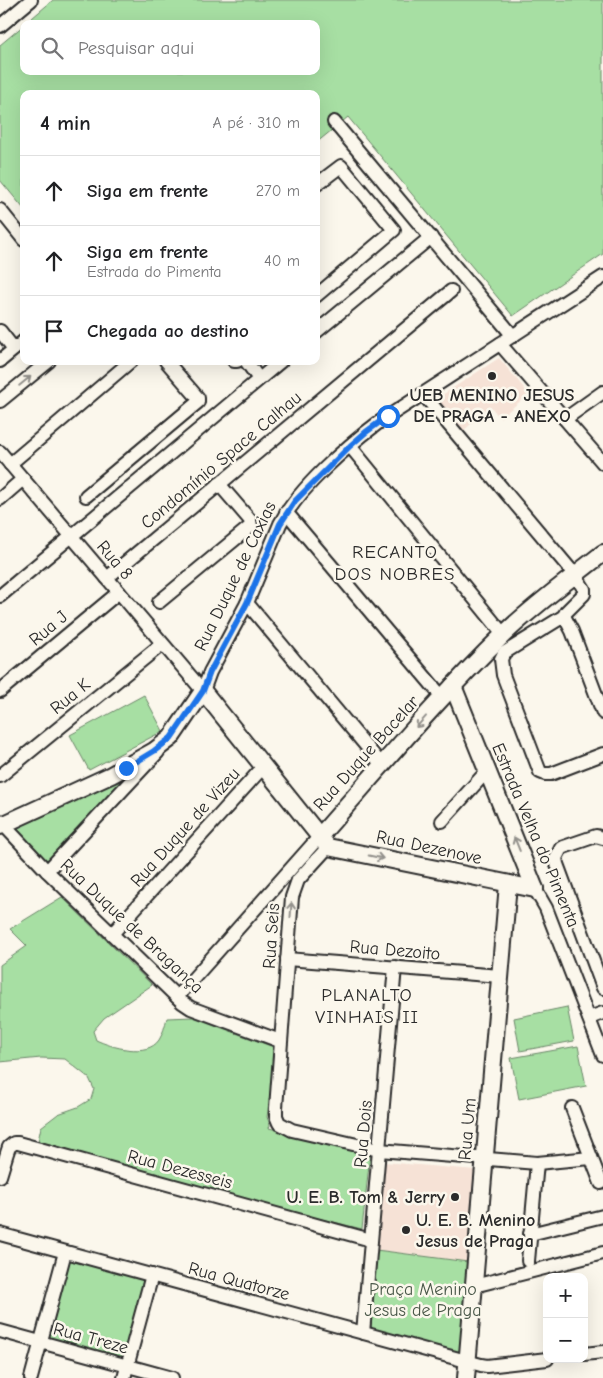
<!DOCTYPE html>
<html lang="pt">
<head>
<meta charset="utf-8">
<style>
	:root { --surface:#fff; --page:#f6f6f6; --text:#202124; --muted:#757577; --line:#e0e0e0 }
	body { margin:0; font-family:"Comic Neue",sans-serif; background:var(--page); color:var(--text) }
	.controls { position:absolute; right:15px; bottom:15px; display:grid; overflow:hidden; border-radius:10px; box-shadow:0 5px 20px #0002 }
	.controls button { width:45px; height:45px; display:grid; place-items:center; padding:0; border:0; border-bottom:1px solid var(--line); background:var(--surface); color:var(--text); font:25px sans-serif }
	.stop { position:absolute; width:15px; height:15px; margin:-11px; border:4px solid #1a73e8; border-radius:50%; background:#fff }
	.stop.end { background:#1a73e8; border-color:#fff; box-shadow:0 1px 5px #0008 }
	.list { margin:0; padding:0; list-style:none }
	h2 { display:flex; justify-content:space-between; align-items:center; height:65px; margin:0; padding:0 20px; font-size:21px }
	h2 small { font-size:16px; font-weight:400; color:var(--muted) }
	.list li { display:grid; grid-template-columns:32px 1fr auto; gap:15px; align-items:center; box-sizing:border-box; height:70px; padding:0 20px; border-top:1px solid var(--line) }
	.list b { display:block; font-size:19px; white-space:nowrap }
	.list p { margin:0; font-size:16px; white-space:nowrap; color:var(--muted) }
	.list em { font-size:16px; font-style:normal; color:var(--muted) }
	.icon { flex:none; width:28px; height:28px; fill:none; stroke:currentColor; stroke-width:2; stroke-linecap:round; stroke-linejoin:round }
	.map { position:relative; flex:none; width:603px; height:1378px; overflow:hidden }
	.search { position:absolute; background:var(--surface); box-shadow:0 5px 20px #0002; left:20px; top:20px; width:300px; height:55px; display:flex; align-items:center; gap:12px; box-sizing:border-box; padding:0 18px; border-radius:10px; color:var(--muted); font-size:19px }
	.panel { position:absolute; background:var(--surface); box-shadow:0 5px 20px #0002; left:20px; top:90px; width:300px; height:275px; border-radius:10px }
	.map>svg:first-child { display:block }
</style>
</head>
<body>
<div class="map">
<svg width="603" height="1378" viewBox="0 0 603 1378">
	<rect width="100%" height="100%" fill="#fbf7ec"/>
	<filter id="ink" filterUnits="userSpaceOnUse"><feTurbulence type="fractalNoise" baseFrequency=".02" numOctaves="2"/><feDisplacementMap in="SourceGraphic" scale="10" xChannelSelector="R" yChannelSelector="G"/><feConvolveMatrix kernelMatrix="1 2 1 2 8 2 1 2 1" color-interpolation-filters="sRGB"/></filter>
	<g filter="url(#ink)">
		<g fill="#f6e2d6">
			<polygon points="499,358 529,394 500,418 491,407 463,431 436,399"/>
			<polygon points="384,1162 476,1170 468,1262 376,1250"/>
		</g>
		<g fill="#a7dfa3" stroke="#698567">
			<polygon points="53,0 603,0 603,254 513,316 348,117 316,143 316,94 24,94 24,209 0,180 0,45 24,25 24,71 316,71 316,24 25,24"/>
			<polygon points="144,695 163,731 89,770 70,735"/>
			<polygon points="132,773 49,862 12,826"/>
			<path d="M62 897 152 985 104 1018 93 1031 96 1040C111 1047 147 1058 159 1040 163 1034 165 1025 167 1018L193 1017 276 1048 267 1117 270 1125 269 1128 370 1155 362 1229 248 1201 38 1141 41 1127 58 1114 78 1107 91 1099 94 1089 89 1078 65 1059 41 1058 0 1062V965L27 946 10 929Z"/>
			<polygon points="567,1007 574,1041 520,1051 514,1018"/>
			<polygon points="578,1046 586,1086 519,1099 511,1058"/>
			<polygon points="376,1250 468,1262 462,1355 371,1329"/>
			<polygon points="65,1252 152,1275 128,1366 41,1342"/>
		</g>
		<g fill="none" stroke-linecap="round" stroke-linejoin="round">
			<defs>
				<g id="minor">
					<polyline points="0,26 31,0"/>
					<polyline points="334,122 513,336"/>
					<polyline points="316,185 341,166 394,230 316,296"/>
					<polyline points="0,210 24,240"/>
					<polyline points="0,331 14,349"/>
					<polyline points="316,332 431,237"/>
					<polyline points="500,344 603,463"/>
					<polyline points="0,361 24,341"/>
					<polyline points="234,361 237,361"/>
					<polyline points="246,361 259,379"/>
					<polyline points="423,394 575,575 584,589 584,594 566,612 564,616"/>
					<polyline points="0,401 49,361"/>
					<polyline points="565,419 603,392"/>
					<polyline points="350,446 504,635"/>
					<polyline points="0,452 203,691"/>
					<polyline points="10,464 131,361"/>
					<polyline points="86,496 198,402 198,398 166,361"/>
					<polyline points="0,499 23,479"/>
					<polyline points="286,512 443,698"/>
					<polyline points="107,578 451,291"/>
					<polyline points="0,596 281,361"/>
					<polyline points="159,602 251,526 250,520 219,484"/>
					<polyline points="247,603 382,765"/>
					<polyline points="0,691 119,592"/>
					<path d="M203 691 210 672 247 603 280 524C298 489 346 447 378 423L603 277"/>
					<polyline points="603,713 572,631 564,616 504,653 501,659 503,675 540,772 545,774 551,774 603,754"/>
					<polyline points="0,776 162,644"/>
					<polyline points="0,821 47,871 182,1002 191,1008 280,1041"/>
					<polyline points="442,821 487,771"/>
					<polyline points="603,838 596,836 561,848 556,858 557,864 603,988"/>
					<polyline points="328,847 298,880 292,897 276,1108 276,1116 279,1123 292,1130 379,1150 537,1163 591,1158"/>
					<polyline points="47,871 158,752"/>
					<polyline points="535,889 546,908 603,1055"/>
					<polyline points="112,934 264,766"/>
					<polyline points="287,959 500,976"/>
					<polyline points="177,997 319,837"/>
					<polyline points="589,1018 603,1013"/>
					<polyline points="572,1108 601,1183"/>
					<polyline points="0,1176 7,1153 9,1147 14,1143 18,1143 371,1240"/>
					<polyline points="0,1234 481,1365 487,1366 547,1359"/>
					<polyline points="530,1234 603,1216"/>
					<polyline points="528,1261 537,1163"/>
					<polyline points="474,1286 603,1253"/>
					<polyline points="0,1331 172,1378"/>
					<polyline points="363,1333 395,967"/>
					<polyline points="584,1354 603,1352"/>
					<polyline points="31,1378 65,1252"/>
					<polyline points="124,1378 152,1275"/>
				</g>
				<g id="major">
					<polyline points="453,686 535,889"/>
					<polyline points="0,826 111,775 154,751 171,738 203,691 328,847 535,889"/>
					<path d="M319 837C379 769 438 698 503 635 534 605 569 580 603 553"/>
					<polyline points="466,1378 508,884"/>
				</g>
			</defs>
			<use href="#minor" stroke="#2b2b2b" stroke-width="16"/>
			<use href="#major" stroke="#2b2b2b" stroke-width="20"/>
			<use href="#minor" stroke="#fbf7ec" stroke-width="12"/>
			<use href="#major" stroke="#fbf7ec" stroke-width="16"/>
		</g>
		<defs><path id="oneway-shaft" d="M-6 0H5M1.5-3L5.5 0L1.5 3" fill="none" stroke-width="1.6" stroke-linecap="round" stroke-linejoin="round" transform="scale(1.25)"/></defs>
		<g stroke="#93918c">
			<use href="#oneway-shaft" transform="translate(25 381) rotate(-39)"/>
			<use href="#oneway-shaft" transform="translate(421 722) rotate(132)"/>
			<use href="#oneway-shaft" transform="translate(517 844) rotate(-112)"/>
			<use href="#oneway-shaft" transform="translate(376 857) rotate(12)"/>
			<use href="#oneway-shaft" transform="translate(291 910) rotate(-86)"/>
		</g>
	</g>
	<g fill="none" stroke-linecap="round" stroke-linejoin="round" filter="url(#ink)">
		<polyline stroke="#1a73e8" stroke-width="6" points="126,768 154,751 171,738 203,691 210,672 247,603 280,524 295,501 350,446 366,432 388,416"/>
	</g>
	<g fill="#2b2b2b" stroke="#fbf7ec" stroke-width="2">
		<circle cx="492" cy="376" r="5"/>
		<circle cx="455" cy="1197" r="5"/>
		<circle cx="406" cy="1230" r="5"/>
	</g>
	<g text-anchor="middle" stroke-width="5" stroke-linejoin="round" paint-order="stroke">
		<g font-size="18" font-weight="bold" fill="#2b2b2b" stroke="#fbf7ec">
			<text x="492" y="401">UEB MENINO JESUS<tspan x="492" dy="21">DE PRAGA - ANEXO</tspan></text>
			<text x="445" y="1203" text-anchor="end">U. E. B. Tom &amp; Jerry</text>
			<text x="416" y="1226" text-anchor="start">U. E. B. Menino<tspan x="416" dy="21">Jesus de Praga</tspan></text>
		</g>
		<g font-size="18" fill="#2b2b2b" stroke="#fbf7ec">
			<text transform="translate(221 460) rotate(-40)" y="6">Condomínio Space Calhau</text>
			<text transform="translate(115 560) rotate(50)" y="6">Rua 8</text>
			<text transform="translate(235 576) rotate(-64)" y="6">Rua Duque de Caxias</text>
			<text transform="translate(48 628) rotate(-40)" y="6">Rua J</text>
			<text transform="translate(70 696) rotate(-39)" y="6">Rua K</text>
			<text transform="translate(366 753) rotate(-48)" y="6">Rua Duque Bacelar</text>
			<text transform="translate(185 827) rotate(-48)" y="6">Rua Duque de Vizeu</text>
			<text transform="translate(536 835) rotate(67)" y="6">Estrada Velha do Pimenta</text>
			<text transform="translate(429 847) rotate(12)" y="6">Rua Dezenove</text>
			<text transform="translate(132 926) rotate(43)" y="6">Rua Duque de Bragança</text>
			<text transform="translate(271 936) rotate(-86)" y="6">Rua Seis</text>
			<text transform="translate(395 950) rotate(5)" y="6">Rua Dezoito</text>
			<text transform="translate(467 1129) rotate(-85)" y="6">Rua Um</text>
			<text transform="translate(363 1134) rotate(-85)" y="6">Rua Dois</text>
			<text transform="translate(180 1169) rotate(15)" y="6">Rua Dezesseis</text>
			<text transform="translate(239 1281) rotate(15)" y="6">Rua Quatorze</text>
			<text transform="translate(91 1338) rotate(15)" y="6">Rua Treze</text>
		</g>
		<g font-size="18" fill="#4a5849" stroke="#fbf7ec">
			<text x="423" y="1295">Praça Menino<tspan x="423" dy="21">Jesus de Praga</tspan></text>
		</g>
		<g font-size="19" letter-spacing="1" fill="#2b2b2b" stroke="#fbf7ec">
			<text x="395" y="558">RECANTO<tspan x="395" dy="22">DOS NOBRES</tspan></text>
			<text x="367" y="1001">PLANALTO<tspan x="367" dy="22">VINHAIS II</tspan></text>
		</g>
	</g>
</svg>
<div class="controls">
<button>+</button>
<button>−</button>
</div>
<div class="stop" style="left:388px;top:416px"></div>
<div class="stop end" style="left:126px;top:768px"></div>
<div class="search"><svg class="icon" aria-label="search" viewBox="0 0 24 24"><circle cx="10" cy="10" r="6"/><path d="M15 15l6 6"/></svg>Pesquisar aqui</div>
<section class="panel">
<h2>4 min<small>A pé · 310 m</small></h2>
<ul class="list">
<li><svg class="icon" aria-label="ahead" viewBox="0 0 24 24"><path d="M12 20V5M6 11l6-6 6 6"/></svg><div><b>Siga em frente</b></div><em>270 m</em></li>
<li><svg class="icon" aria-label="ahead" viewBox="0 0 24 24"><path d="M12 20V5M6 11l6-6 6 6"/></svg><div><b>Siga em frente</b><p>Estrada do Pimenta</p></div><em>40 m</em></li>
<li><svg class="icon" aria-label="arrive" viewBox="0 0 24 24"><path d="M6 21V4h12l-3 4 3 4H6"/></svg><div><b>Chegada ao destino</b></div></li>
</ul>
</section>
</div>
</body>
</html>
